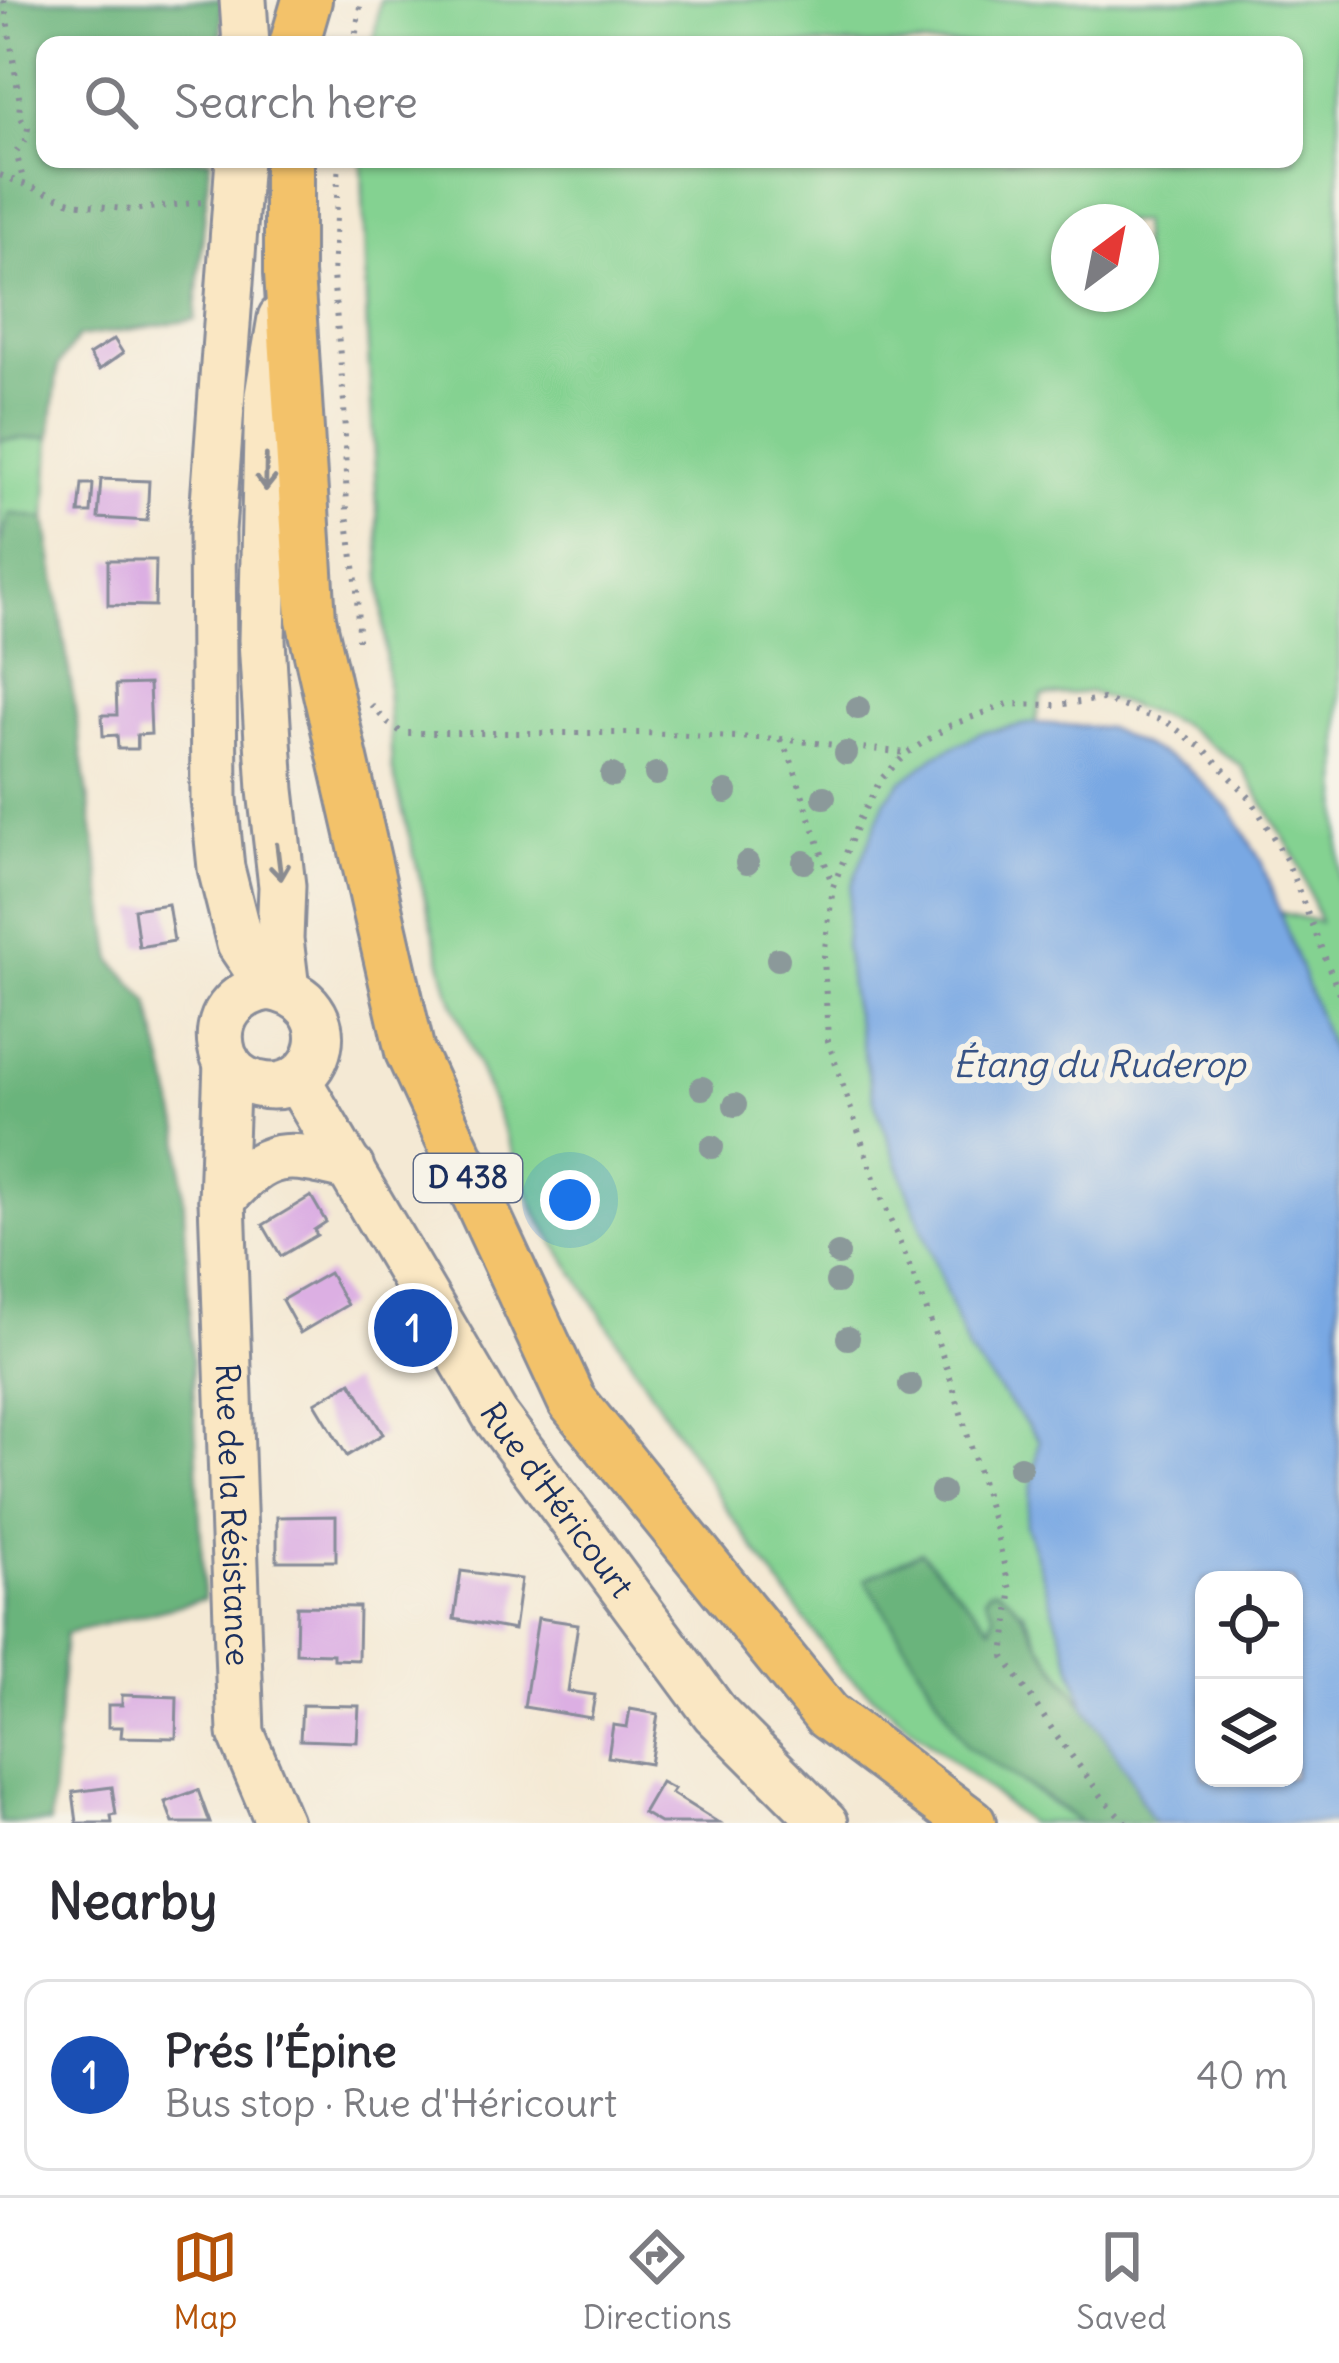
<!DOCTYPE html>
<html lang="en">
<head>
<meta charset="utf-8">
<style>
	:root { --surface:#fff; --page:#f7f7f7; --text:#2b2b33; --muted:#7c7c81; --line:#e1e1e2; --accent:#b45309 }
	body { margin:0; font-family:Delius,sans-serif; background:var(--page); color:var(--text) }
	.controls { position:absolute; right:36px; bottom:36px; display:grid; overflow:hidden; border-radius:24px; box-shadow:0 3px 9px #0004 }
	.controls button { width:108px; height:108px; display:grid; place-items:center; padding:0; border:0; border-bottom:3px solid var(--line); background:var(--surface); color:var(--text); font:60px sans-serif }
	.compass { position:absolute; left:1051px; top:204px; width:108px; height:108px; border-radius:50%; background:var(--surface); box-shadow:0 3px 9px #0004; rotate:32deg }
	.you { position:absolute; left:570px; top:1200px; width:42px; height:42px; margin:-30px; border:9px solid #fff; border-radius:50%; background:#1a73e8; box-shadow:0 0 0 18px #1a73e833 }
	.badge { display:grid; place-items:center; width:78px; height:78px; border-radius:50%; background:var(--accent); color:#fff; font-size:39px; font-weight:700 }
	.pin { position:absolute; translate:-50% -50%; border:6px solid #fff; box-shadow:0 3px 12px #0006 }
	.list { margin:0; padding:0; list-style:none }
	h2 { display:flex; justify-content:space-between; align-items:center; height:156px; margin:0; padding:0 48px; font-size:51px }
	h2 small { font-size:39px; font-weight:400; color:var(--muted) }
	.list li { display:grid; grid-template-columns:78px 1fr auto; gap:36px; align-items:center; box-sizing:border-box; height:192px; margin:0 24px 24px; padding:0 24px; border:3px solid var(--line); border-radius:24px }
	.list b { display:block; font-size:45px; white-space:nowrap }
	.list p { margin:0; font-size:39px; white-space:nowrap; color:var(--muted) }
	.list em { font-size:39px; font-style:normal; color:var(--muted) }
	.icon { flex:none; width:66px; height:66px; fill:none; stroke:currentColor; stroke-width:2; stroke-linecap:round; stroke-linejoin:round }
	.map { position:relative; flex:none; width:1339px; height:1823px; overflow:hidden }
	.search { position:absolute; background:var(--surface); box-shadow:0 3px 9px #0004; left:36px; right:36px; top:36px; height:132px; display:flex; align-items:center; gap:30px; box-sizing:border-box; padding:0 42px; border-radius:24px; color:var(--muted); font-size:45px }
	.sheet { height:372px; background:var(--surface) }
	nav { display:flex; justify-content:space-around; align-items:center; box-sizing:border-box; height:168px; border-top:3px solid var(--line); background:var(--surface); font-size:33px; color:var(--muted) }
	nav a { display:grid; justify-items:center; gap:6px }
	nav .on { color:var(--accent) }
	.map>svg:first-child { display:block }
</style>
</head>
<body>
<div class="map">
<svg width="1339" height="1823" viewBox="0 0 1339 1823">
	<rect width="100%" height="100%" fill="#f7f3e8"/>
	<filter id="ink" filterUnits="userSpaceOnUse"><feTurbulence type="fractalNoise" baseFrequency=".00833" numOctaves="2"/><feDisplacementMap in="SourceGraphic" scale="24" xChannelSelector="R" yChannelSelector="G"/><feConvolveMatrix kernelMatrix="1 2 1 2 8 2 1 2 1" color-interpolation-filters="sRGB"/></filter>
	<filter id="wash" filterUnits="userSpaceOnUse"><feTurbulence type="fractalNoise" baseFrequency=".004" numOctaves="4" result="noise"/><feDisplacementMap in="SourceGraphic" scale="48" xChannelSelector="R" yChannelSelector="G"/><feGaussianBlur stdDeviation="2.7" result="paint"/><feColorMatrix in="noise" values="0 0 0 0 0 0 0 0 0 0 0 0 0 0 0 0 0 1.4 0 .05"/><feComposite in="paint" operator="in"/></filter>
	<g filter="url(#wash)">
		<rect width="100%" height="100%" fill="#f4e9d4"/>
		<g fill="#84d291" stroke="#508078" stroke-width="3" fill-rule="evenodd">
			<path d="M380 0H1339V1072L1279 912 1320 922 1297 860 1241 766 1179 723 1090 692 1042 696 1035 723 981 733 845 944 852 1000 875 1103 969 1352 1039 1440 1026 1525 1085 1706 1042 1647 1023 1610 994 1613 991 1628 921 1553 866 1579 1006 1772 1080 1823H1029L840 1669 729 1513 537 1215 448 989 392 768 367 331 362 159H1294V45H373ZM1069 222H1141V294H1069Z"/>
			<polygon points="50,437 46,519 10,514 0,544 0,440"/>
		</g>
		<g fill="#6bb47b" stroke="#43726c" stroke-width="3">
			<polygon points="0,0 222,0 221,45 45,45 45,159 210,159 195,320 78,337 58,366 50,437 0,440"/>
			<polygon points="10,513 46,519 113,961 149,1002 180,1130 204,1599 65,1634 50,1823 0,1823 0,544"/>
			<path d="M921 1552 991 1627 994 1613 985 1598 989 1591 995 1589C1021 1602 1027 1624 1042 1647 1070 1690 1105 1727 1129 1773 1138 1790 1142 1809 1156 1823H1080L1059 1806 968 1747 865 1579Z"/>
		</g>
		<path fill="#79a8e3" stroke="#4a6ca0" stroke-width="3" fill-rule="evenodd" d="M1035 723 1107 728 1185 766 1231 811 1261 861 1339 1072V1823H1157L1150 1817 1128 1772 1085 1706 1026 1525 1039 1440 969 1352 875 1103 852 1000 845 944 851 887 886 800 901 782 935 756 981 733ZM1204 1580H1294V1778H1204Z"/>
		<g id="blocks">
			<g fill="#dcafe3">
				<polygon points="114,339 123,353 99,370 89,355"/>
				<polygon points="101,479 149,481 147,521 98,518"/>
				<polygon points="82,484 93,484 91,513 79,513"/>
				<polygon points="108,560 156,560 155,606 108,605"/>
				<polygon points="149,684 151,734 137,735 137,749 118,749 117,735 103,736 102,715 117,715 116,685"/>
				<polygon points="168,904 174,941 139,947 134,909"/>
				<polygon points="311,1196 326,1222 314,1230 317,1235 281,1256 263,1225"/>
				<polygon points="329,1273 347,1305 300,1333 282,1300"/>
				<polygon points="351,1382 383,1434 347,1456 315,1403"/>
				<polygon points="336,1516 336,1561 277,1561 277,1517"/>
				<polygon points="461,1571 521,1579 514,1630 454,1619"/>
				<polygon points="297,1606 359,1607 358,1660 333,1659 333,1654 296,1653"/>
				<polygon points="538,1618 578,1624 568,1691 595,1695 591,1718 524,1707"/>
				<polygon points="122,1695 177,1697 176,1738 121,1737 122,1727 108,1727 108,1705 122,1705"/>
				<polygon points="302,1705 359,1706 357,1742 300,1740"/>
				<polygon points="630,1709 658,1714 650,1764 608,1757 613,1725 627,1727"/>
				<polygon points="661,1782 674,1789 671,1793 719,1823 660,1823 643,1813"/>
				<polygon points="112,1787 116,1815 111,1816 112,1823 77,1823 73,1792"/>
				<polygon points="198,1790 210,1823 173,1823 165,1802"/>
			</g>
		</g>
	</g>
	<g filter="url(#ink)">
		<use href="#blocks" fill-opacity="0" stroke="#888c99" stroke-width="3"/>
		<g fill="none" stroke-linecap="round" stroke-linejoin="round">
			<defs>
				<g id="secondary">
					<polyline points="243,0 246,45"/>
					<path d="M239 159 212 530 214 799 221 868 240 944 269 987C351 1000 323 1101 257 1084 241 1081 228 1069 223 1054 212 1018 236 992 269 987"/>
					<polyline points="281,318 268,395 262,640 271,790 282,886 280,939 286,989"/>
					<path id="s1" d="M227 1062 222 1200 241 1733 279 1823"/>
					<path id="s2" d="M297 1079 496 1417 715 1713 825 1823"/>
					<path d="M222 1200C269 1147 285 1152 351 1168"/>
				</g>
				<g id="primary">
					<polyline points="294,45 307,0"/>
					<polyline points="289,159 289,273 311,619 410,1052 572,1401 827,1715 971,1823"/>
				</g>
			</defs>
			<use href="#secondary" stroke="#888c99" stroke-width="51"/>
			<use href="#primary" stroke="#888c99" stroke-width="54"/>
			<g stroke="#888c99" stroke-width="6" stroke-dasharray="3 9" stroke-linecap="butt">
				<polyline points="4,0 20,103 19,115 28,128 26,139 16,152 24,183"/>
				<polyline points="354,45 361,0"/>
				<polyline points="339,159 333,275 344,402 347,514 357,588 358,640"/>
				<polyline points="0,175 73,203 131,210 203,202"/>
				<polyline points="371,705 389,724 403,733 645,733 780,739 791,760 832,884"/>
				<polyline points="780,739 907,753"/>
				<polyline points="1126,1823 1103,1798 1054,1732 1004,1657 1011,1594 996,1531 952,1383 921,1294 877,1187 828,1041 824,956 833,887 859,820 881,779 907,753 951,725 1008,704 1057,705 1103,699 1168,723 1206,751 1251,799 1287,861 1339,993"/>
			</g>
			<use href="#secondary" stroke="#fae7c3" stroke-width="45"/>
			<use href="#primary" stroke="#f3c26a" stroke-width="48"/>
		</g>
		<g fill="#8b999a">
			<circle cx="858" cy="708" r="12"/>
			<circle cx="846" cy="753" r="12"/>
			<circle cx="656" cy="774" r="12"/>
			<circle cx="612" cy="775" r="12"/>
			<circle cx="726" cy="792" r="12"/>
			<circle cx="824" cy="797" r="12"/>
			<circle cx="804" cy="862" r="12"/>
			<circle cx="747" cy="863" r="12"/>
			<circle cx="778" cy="959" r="12"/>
			<circle cx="702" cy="1088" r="12"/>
			<circle cx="735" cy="1105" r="12"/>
			<circle cx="712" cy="1147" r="12"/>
			<circle cx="838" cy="1254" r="12"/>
			<circle cx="837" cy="1282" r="12"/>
			<circle cx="848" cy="1338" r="12"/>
			<circle cx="910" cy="1385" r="12"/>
			<circle cx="1020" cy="1467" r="12"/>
			<circle cx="942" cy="1492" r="12"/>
		</g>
		<defs><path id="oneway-shaft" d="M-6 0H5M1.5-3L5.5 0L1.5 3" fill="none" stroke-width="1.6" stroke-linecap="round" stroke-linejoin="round" transform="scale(3)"/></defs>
		<g stroke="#8a8b90">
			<use href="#oneway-shaft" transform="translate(266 473) rotate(91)"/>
			<use href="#oneway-shaft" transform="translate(279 862) rotate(83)"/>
		</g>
	</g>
	<g text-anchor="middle" stroke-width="12" stroke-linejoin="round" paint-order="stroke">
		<rect fill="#f7f3e8" stroke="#5d6a87" stroke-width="3" x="414" y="1154" width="108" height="48" rx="9"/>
		<g font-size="30" font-weight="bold" fill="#1b2f5e">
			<text x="468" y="1188">D 438</text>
		</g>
		<g font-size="33" fill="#1b2f5e" stroke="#f7f3e8">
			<text dy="12" stroke="none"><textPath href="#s2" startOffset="495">Rue d'Héricourt</textPath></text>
			<text dy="12" stroke="none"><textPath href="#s1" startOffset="453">Rue de la Résistance</textPath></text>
		</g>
		<g font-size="36" font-style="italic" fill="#375386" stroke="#f7f3e8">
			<text x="1099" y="1077">Étang du Ruderop</text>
		</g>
	</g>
</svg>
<div class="controls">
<button><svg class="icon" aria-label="locate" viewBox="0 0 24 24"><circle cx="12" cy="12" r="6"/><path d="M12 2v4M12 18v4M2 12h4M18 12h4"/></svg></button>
<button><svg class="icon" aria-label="layers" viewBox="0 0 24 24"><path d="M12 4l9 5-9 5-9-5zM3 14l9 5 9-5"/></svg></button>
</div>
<svg class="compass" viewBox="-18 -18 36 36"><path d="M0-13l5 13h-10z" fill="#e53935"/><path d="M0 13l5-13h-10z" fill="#7c7c81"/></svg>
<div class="you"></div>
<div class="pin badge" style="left:413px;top:1328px;background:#1a4fb4">1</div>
<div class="search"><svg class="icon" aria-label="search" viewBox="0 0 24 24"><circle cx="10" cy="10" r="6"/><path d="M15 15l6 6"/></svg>Search here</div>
</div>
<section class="sheet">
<h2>Nearby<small></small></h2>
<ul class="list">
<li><span class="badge" style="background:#1a4fb4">1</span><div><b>Prés l’Épine</b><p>Bus stop · Rue d'Héricourt</p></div><em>40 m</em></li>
</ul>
</section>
<nav>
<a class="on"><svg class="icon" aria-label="map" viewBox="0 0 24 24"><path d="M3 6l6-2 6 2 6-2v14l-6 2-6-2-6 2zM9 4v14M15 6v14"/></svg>Map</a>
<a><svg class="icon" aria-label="directions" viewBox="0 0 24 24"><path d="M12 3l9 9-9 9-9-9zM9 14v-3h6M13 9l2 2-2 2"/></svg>Directions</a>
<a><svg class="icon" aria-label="saved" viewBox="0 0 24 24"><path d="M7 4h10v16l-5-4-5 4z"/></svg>Saved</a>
</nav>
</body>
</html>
